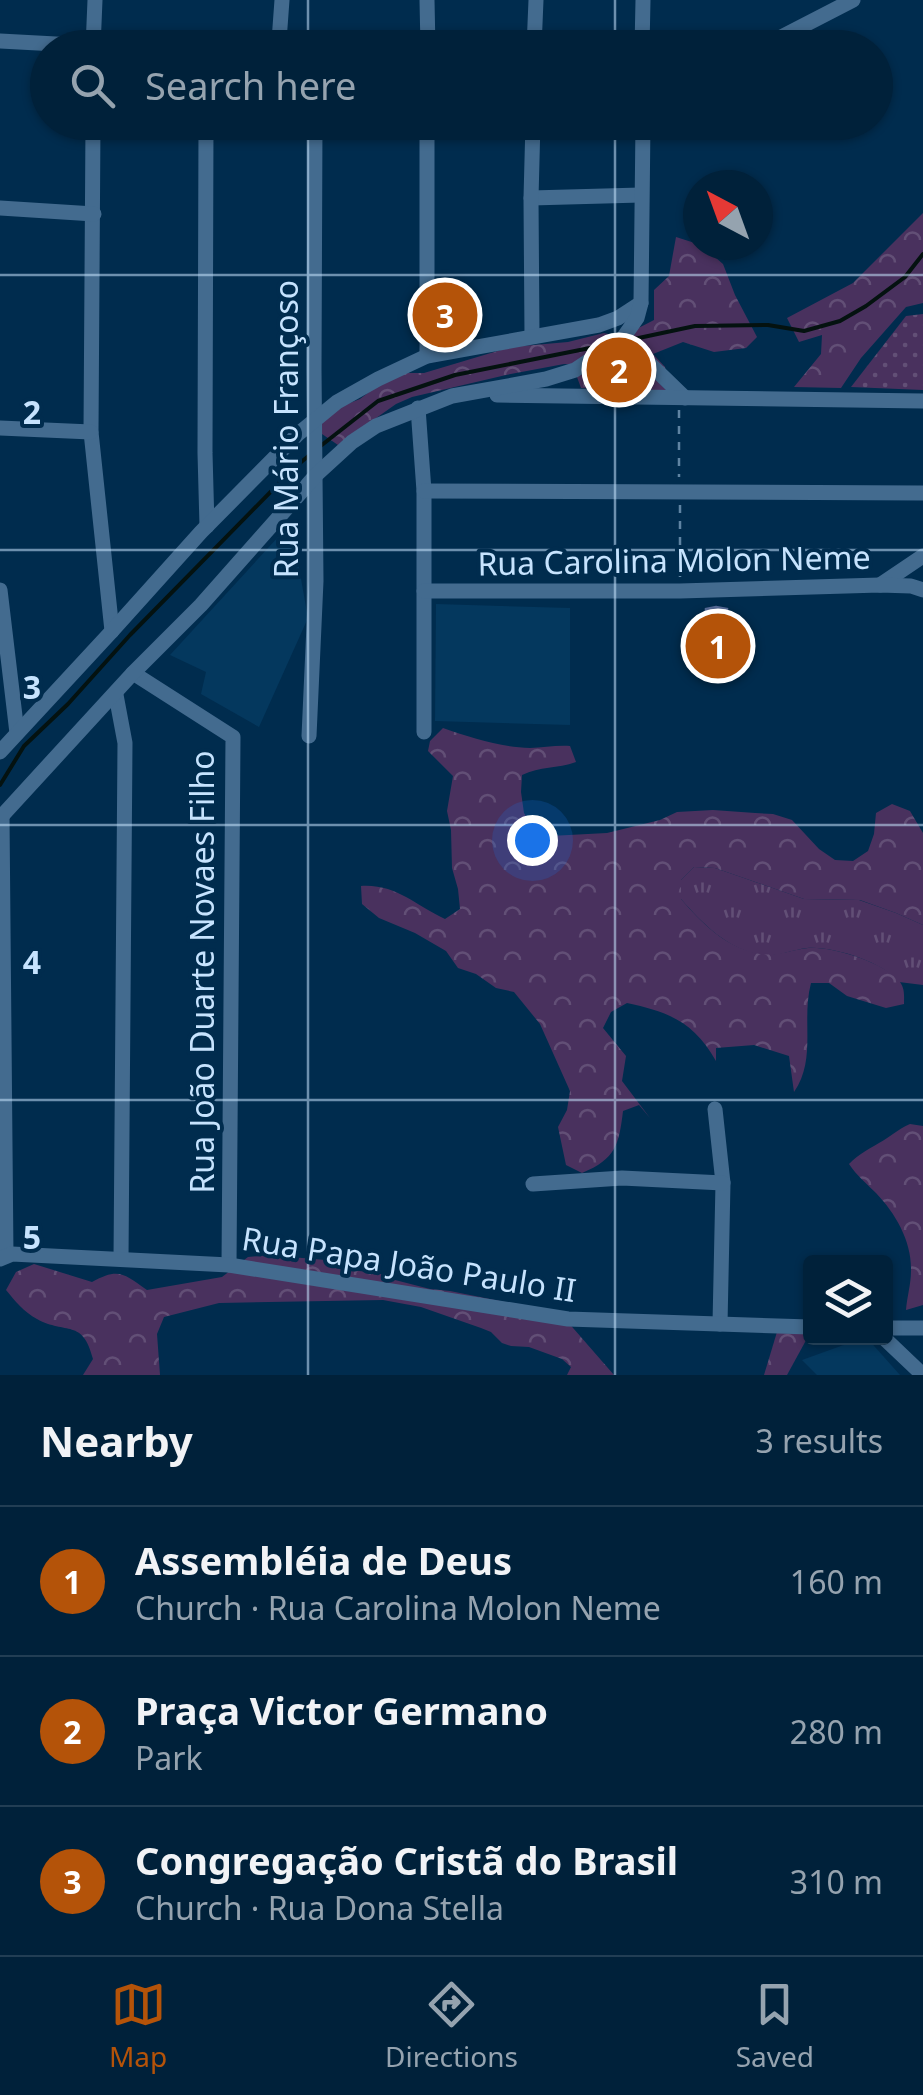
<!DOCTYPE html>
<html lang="en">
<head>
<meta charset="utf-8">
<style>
	:root { --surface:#00213a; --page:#0a2942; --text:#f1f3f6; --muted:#95a3af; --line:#223e54; --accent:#b45309 }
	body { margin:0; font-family:"Noto Sans",sans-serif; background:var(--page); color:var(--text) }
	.controls { position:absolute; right:30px; bottom:30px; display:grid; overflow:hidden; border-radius:10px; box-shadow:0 2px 8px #0004 }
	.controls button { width:90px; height:90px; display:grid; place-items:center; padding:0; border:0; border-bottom:2px solid var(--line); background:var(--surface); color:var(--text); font:50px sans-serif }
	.compass { position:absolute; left:683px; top:170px; width:90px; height:90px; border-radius:50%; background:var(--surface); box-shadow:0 2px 8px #0004; rotate:319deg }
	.you { position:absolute; left:532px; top:840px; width:35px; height:35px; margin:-25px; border:8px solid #fff; border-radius:50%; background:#1a73e8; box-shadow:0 0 0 15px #1a73e833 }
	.badge { display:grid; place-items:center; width:65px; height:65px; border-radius:50%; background:var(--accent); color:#fff; font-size:32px; font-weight:700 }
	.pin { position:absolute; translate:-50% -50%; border:5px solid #fff; box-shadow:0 2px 10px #0006 }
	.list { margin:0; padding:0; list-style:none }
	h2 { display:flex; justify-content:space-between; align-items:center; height:130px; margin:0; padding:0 40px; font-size:42px }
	h2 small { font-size:32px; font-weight:400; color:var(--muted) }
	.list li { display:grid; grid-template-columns:65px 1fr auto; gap:30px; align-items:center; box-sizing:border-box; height:150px; padding:0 40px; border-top:2px solid var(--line) }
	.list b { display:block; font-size:38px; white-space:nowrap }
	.list p { margin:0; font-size:32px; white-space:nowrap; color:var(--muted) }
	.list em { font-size:32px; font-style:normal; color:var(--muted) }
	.icon { flex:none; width:55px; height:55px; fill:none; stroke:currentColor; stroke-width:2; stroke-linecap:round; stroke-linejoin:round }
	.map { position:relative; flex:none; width:923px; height:1375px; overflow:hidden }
	.search { position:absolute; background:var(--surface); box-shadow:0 2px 8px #0004; left:30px; right:30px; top:30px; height:110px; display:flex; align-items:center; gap:25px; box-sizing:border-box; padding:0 35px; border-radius:55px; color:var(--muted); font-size:38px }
	.sheet { height:580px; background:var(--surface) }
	nav { display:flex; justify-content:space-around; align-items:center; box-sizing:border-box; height:140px; border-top:2px solid var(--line); background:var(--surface); font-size:28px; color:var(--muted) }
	nav a { display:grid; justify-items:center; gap:5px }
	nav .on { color:var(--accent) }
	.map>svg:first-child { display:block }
</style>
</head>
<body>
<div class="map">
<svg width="923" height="1375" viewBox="0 0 923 1375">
	<defs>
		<pattern id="grass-tufts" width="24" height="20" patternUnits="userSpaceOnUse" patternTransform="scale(2.5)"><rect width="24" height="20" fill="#49315e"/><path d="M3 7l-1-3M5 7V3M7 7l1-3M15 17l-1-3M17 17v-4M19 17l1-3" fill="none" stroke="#624f76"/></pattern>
		<pattern id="forest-crowns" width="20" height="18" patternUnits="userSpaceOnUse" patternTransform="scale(2.5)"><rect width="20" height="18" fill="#49315e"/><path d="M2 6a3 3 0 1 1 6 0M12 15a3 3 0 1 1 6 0" fill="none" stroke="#624f76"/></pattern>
		<pattern id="park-dots" width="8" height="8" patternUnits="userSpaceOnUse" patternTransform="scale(2.5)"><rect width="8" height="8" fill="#49315e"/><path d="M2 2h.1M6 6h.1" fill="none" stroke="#624f76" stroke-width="1.8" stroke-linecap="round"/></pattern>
	</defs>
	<rect width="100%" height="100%" fill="#002c4e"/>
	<g fill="#04385e">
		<polygon points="291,523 308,618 259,727 201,694 206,672 170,655"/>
		<polygon points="436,604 570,608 570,725 435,721"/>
		<polygon points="863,1338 867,1338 900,1375 817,1375 802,1360"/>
	</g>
	<path fill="url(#grass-tufts)" d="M694 867 715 868 804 899 859 900 896 913 923 925V985L899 982C883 962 833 946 807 948 791 950 778 957 762 955 727 949 703 924 681 899V880Z"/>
	<g fill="url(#forest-crowns)">
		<polygon points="923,213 923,303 906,307 861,358 841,388 794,387 821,354 822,335 799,342 787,318 853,283"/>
		<polygon points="676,237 701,245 723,264 735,295 757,337 746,348 714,352 683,342 653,354 665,367 668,385 600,371 583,365 564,364 506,375 412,397 396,404 338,445 322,434 320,424 337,408 360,399 382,382 404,373 424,373 511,347 568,342 604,333 621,337 654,320 654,290 669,276"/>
		<path d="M443 728C472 738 499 747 530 748 543 748 556 745 570 746L576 762C557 769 540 766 522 775L521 792 524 813 534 828 550 836 607 833 660 820 677 812 713 810 755 813 773 814 792 820 819 849 835 860 853 861 868 851 874 834 876 813 892 804 910 811 923 833V925L896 913 860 900 804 899 715 868 694 867 681 880V899C702 923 723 945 755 953 774 958 789 950 808 948 831 946 886 963 900 982 905 989 904 996 904 1004L886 1008 847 996 829 983H811C801 1021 817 1058 794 1092L789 1056 754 1045 716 1048V1061C694 1022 669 1012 627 1003L611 1012 603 1028 626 1056 622 1081 650 1118 639 1105 623 1111C619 1144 616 1159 582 1173L566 1165 558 1127 567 1110 570 1091 540 1024 514 992 496 988 476 974 458 968 446 951 415 933 379 918 362 904 361 886C397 884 414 905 445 919L460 909 458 889 452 868 451 830 447 811 453 776 428 751 430 741Z"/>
		<path d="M910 1124 923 1126V1305L906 1310C907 1297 911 1284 911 1271 912 1242 896 1214 876 1193 866 1183 857 1176 849 1164 860 1153 866 1151 879 1143 890 1137 898 1129 910 1124Z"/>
		<path d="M268 1255 325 1260 342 1264 359 1271 378 1273 395 1280 430 1289 450 1291 560 1313 614 1375H567L571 1367 562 1359 529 1347 511 1346 502 1343 491 1332 481 1328 421 1307 383 1300 219 1303 164 1317 157 1334 160 1375H83L93 1359C83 1318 66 1335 37 1319 24 1312 15 1301 6 1290L16 1272 34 1264 92 1282C119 1267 124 1274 147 1290L222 1277 248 1257Z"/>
		<polygon points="777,1332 810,1333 787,1375 764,1375"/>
	</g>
	<g fill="url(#park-dots)">
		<polygon points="923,314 923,390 851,387 906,316"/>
		<polygon points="622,346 669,393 581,388 577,377 605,362"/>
	</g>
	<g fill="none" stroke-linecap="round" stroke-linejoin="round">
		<g stroke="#041210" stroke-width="4">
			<polyline points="634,339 695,326 768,325 804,331 840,321 866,306 905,277 923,254"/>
			<polyline points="318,448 378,401 455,375 600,346"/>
			<polyline points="0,785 24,746 68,704 130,635 295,467 311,454"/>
		</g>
		<g stroke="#5f84a3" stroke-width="2.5" stroke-dasharray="8 8" stroke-linecap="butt">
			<polyline points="679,410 679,477"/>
			<polyline points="680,505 680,577"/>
		</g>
		<g stroke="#436b8f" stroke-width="15">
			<polyline points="427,0 428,48"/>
			<polyline points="0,41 93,46 279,41 428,43"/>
			<polyline points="279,41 282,0"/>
			<polyline points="93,48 95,0"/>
			<polyline points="534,48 536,0"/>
			<polyline points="642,48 643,0"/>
			<polyline points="760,48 853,0"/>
			<polyline points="93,122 91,432 112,631"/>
			<polyline points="206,122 205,453 207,526"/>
			<polyline points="531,198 641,195"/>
			<polyline points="0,208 94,214"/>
			<polyline points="532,336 531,198 533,122"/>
			<polyline points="623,338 685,398"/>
			<polyline points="427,356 427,122"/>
			<polyline points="497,395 923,401"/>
			<polyline points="418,408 424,491 424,732"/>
			<polyline points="0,428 91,432"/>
			<polyline points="424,491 923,493"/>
			<polyline points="880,585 923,556"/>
			<polyline points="0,590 17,733"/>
			<polyline points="424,591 680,591 880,585 911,586 923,590"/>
			<polyline points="133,673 233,737 229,1265"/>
			<polyline points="116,695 125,743 121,1259"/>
			<polyline points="309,736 316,581 314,369 315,122"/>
			<polyline points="0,752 112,631 201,532 298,434 337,402 378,379 427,356 599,325 618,318 641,303"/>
			<polyline points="2,816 6,1256"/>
			<polyline points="0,818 133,673 201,605 317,474 352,442 376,426 452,396 546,379 575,370 623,338 637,318 641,303 643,122"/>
			<polyline points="715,1109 723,1183 720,1324"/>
			<polyline points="533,1184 622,1178 723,1183"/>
			<polyline points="0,1259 12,1254 229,1265 568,1319 810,1327"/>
			<polyline points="886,1328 923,1328"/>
			<polyline points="884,1338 923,1375"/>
		</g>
	</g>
	<g fill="#374a80">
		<polygon points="438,284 456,299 454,331 438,331"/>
		<polygon points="706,609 731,622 731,655 726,655 726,672 705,670"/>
	</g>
	<g fill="#465b8d" stroke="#5a709f" stroke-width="2.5">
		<polygon points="456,283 454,316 438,315 438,284"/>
		<polygon points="716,607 727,609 726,621 731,622 731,639 726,639 726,657 705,655 706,609"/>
	</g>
	<path fill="none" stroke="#c6e3fe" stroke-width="2.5" stroke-opacity="0.55" d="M308 0V48M615 0V48M308 122V1375M615 122V1375M0 275H923M0 550H923M0 825H923M0 1100H923"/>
	<g text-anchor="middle" stroke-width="8" stroke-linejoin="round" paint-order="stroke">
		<g font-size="32" fill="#c6e3fe" stroke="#002c4e">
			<text transform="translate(287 429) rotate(-90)" y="11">Rua Mário Françoso</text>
			<text transform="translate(674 561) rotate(-1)" y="11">Rua Carolina Molon Neme</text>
			<text transform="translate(203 972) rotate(-90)" y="11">Rua João Duarte Novaes Filho</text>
			<text transform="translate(409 1265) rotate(9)" y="11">Rua Papa João Paulo II</text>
		</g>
	</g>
	<g font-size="32" text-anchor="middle" font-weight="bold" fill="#c6e3fe" stroke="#002c4e" stroke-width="8" stroke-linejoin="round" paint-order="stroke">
		<text x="32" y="424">2</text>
		<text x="32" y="699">3</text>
		<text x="32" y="974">4</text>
		<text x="32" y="1249">5</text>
	</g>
</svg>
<div class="controls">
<button><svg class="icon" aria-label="layers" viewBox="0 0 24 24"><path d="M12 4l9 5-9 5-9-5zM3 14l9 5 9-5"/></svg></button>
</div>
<svg class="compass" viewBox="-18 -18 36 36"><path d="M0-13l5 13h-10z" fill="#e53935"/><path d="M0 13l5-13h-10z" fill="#95a3af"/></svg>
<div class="you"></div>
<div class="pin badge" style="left:718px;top:646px">1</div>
<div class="pin badge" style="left:619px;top:370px">2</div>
<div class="pin badge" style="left:445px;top:315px">3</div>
<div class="search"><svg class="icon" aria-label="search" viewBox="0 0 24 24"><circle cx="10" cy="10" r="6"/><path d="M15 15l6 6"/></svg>Search here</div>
</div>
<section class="sheet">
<h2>Nearby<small>3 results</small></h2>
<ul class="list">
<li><span class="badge">1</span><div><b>Assembléia de Deus</b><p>Church · Rua Carolina Molon Neme</p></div><em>160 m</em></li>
<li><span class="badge">2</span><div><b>Praça Victor Germano</b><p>Park</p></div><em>280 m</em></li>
<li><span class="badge">3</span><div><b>Congregação Cristã do Brasil</b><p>Church · Rua Dona Stella</p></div><em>310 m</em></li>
</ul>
</section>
<nav>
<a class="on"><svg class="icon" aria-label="map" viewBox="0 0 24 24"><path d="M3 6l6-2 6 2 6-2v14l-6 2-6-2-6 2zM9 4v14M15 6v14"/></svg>Map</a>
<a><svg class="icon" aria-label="directions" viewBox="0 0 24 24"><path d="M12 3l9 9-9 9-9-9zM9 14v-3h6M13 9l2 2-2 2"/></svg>Directions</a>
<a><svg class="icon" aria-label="saved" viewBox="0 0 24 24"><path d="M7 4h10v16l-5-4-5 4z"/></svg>Saved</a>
</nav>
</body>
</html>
